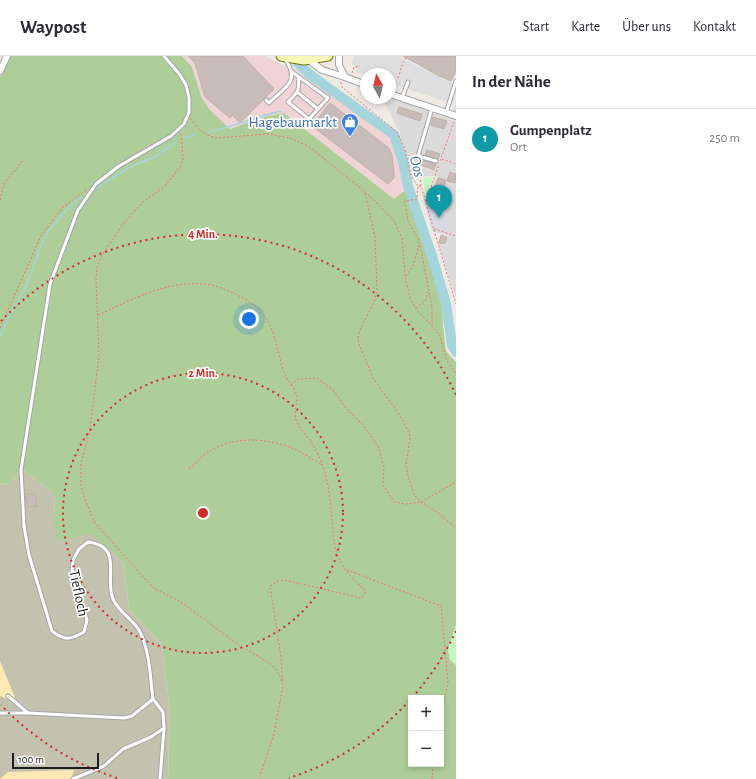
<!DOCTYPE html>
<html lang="de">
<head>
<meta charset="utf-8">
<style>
	:root { --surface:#fff; --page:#f2f2f3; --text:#2b2b33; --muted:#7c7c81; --line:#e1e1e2; --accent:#0b8043 }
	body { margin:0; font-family:"Alegreya Sans",sans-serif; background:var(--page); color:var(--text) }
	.controls { position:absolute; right:12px; bottom:12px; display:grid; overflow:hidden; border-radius:0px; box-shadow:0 2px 6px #0003 }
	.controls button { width:36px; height:36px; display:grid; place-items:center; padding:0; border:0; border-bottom:1px solid var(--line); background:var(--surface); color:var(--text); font:20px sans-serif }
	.compass { position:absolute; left:360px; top:12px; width:36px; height:36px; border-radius:50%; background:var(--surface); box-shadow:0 2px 6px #0003; rotate:352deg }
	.scale { position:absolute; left:12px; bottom:10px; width:87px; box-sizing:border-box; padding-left:4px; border:2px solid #1e1e1e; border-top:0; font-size:11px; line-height:14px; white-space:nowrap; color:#1e1e1e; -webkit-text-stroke:3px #fff; paint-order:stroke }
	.you { position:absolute; left:249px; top:263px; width:14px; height:14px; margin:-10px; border:3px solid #fff; border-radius:50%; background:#1a73e8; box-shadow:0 0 0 6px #1a73e833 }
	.badge { display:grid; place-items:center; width:26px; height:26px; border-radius:50%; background:var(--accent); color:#fff; font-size:13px; font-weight:700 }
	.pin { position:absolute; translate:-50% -33px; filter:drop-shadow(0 1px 2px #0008) }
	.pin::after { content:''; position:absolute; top:21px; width:14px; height:12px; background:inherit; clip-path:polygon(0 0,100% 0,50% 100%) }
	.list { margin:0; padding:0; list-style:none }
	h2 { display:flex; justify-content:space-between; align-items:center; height:52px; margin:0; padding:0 16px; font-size:17px }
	h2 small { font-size:13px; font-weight:400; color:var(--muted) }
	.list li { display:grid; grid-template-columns:26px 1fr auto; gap:12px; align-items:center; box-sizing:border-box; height:60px; padding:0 16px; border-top:1px solid var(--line) }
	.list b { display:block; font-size:15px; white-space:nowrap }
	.list p { margin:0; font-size:13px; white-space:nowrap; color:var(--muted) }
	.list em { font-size:13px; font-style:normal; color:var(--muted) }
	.map { position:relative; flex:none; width:456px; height:723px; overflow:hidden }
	header { display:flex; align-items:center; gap:24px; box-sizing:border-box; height:56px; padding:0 20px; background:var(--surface); border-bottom:1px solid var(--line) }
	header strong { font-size:19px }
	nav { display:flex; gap:22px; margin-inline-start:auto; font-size:14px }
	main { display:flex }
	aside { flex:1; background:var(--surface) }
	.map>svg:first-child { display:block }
</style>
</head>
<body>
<header>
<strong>Waypost</strong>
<nav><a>Start</a><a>Karte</a><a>Über uns</a><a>Kontakt</a></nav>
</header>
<main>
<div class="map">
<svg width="456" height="723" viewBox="0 0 456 723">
	<rect width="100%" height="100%" fill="#efeae4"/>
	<polygon fill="#dcdbdb" points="390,41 450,63 456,46 456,242 438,188 446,190 448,180 450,155 429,146 437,120 413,121 400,77 384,45 385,42"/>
	<polygon fill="#f0d3d4" points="182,0 265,0 278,7 301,15 393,82 407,133 394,143 284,57 260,62 230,73 209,53 201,40 192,11"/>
	<polygon fill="#c3c2af" points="18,415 24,415 55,438 54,466 91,477 112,494 124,507 129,554 162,588 170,654 168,723 0,723 0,427 9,428 14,423"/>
	<path fill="#adce99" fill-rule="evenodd" d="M10 0H182L192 11 201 40 209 53 230 73 260 62 284 57 394 143 407 133 435 216 442 247 443 269 446 295 456 306V569L448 593 450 604 456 609V723H168L170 654 162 588 129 554 124 507 111 494 91 478 56 485 54 466 55 438 24 415 18 416 14 423 9 428 0 427V21ZM411 642H441V708H411Z"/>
	<g fill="#fee9b2">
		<polygon points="0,605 15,642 7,643 0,640"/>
		<polygon points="74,714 71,723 0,723 8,716"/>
	</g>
	<g fill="#c1f9c1">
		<polygon points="433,121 426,140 422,122"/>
		<polygon points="456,569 456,609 450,604 448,593"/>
	</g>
	<polygon fill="#dedede" points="354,0 402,0 401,2 445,24 456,28 456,38 453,48 390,27 390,18 366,18 366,19 355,16 356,10 352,8"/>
	<polygon fill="#d8d9e5" points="424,144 450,155 448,180 432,175"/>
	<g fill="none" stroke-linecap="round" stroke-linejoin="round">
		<g stroke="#a4d4dc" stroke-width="1.5">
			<path d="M208 76C233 71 256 61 281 55"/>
			<polyline points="185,82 196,78"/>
			<polyline points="97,132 128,112 156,100 177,85"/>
			<polyline points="0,281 10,258 26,231 42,187 47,177 67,153 82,141"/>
		</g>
		<polyline stroke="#a4d4dc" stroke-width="10" points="291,0 309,18 394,79 403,105 408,130 432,200 446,248 452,289 456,296"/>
	</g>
	<g fill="#c7bcb7" stroke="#c0b0a6">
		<polygon points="188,0 243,0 274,33 240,67 232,59 230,62 205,41 195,7"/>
		<polygon points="403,0 456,0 456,16 451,25 439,20"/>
		<polygon points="330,47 389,92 392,99 394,117 394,122 388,128 312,70"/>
		<polygon points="399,51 422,58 420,65 397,57"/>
		<polygon points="433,61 447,65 444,73 431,69"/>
		<polygon points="427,94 440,98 438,103 425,99"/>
		<polygon points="423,104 436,108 434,114 421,109"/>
		<polygon points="450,116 456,118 455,127 447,125"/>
		<polygon points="438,122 446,124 440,145 431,142"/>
		<polygon points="441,179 447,181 445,188 439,187"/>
		<polygon points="26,438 35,438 37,450 27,451"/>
	</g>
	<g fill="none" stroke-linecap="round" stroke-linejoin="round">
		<defs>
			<g id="lane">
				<path d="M292 16 328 42 309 63 288 46C298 36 300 35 298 20"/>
				<polyline points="297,36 318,53"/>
				<polyline points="402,42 408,26"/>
				<path d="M266 44 269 47C285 31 301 26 285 3"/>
				<polyline points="432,52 418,100 436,105"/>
				<polyline points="446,57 456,25"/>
				<path d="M153 643C150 621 150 594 139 574 132 563 119 556 113 543 104 522 124 490 88 486L79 493 73 504 72 518 87 564 84 576C70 584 65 585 52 575L29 499 24 470 21 414 50 228 78 154 96 128 119 110 171 80 184 68 189 56V42L186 29 180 19 164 0"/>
				<polyline points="0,657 28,657 8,640"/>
				<polyline points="28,657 124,662 132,660 153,643 163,656 164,672 160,723"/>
				<polyline points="73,723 104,710 123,693 151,681 164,672"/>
			</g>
			<g id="street">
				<polyline points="339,0 339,9 345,21"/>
				<polyline points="309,4 322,14 345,21 366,29"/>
				<polyline points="0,15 7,0"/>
				<polyline points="390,38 456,60"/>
			</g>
			<polyline id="secondary" points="281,0 304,4 328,0"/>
		</defs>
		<use href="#lane" stroke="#a5a5a5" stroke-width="5"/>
		<use href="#street" stroke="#a5a5a5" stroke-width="8"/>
		<use href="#secondary" stroke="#727405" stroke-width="11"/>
		<g stroke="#f96e6b" stroke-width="1" stroke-dasharray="2 2" stroke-linecap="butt">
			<polyline points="352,17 354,11 360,10"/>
			<polyline points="398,22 403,6 406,2"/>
			<polyline points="341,26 342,31 397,76 404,90 412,122 418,130"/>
			<path d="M191 62C196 72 205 80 217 82L267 78 290 82 308 90 358 130 375 145 394 165 402 182 405 220 410 242 416 253 432 270 440 280 446 303 456 318"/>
			<polyline points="181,78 183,103 180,111 165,130 143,146 124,167 102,199 97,211 96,224 99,299 90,374 81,407 81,429 84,441 95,467 145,523 155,533 181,546 240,590 271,608 279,618 282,626"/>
			<polyline points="442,103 456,108"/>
			<polyline points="418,104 421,130 456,248"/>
			<polyline points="440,105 454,66"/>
			<polyline points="421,130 418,130 417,143 405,145 408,165 418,183 421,194 432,251 432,269"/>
			<polyline points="365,137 375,181 377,234 374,246 360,274 358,281 359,288 373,322 399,358 409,377 410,383 406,409 409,424 415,440 421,446 437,456 456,472"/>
			<polyline points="0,144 4,128 24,103"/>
			<polyline points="426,146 439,108"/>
			<polyline points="434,173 456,180"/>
			<polyline points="406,220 413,210 419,188"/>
			<polyline points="416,252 426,244 428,236"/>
			<path d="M98 259C129 245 165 225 201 228 212 228 226 233 235 238 248 244 258 250 266 262 276 278 278 299 284 316 287 324 293 330 296 337 299 346 293 355 296 364 299 372 305 378 310 384 316 394 322 405 325 417 328 429 330 441 331 453 333 469 332 487 339 503 345 516 357 526 366 536L361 542 289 525 280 524 270 530 281 601 283 630 274 678 259 723"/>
			<polyline points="0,272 41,180 62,152 86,134"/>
			<polyline points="291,329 298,323 317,322 334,335 346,352 362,368 378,390 384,412 383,429 394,446 406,448 421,446 456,426"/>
			<path d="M189 413C195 408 200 402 205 398 230 380 265 381 292 392 302 396 312 403 322 409"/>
			<polyline points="347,514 441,550 448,626 441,661"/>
			<polyline points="432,723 433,708"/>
		</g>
		<use href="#lane" stroke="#fff" stroke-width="3"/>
		<use href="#street" stroke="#fff" stroke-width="6"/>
		<use href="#secondary" stroke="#f9f7b8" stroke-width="9"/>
	</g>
	<g fill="none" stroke="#d62828" stroke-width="2" stroke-dasharray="2 4">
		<circle cx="203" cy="457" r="140"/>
		<path d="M456 575A279 279 0 0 1 289 722M117 722A279 279 0 0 1 1 649M1 265A279 279 0 0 1 456 339"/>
	</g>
	<defs>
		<symbol id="shop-pin" viewBox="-11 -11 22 30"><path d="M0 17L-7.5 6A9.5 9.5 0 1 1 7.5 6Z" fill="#3f7fe0" stroke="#fff"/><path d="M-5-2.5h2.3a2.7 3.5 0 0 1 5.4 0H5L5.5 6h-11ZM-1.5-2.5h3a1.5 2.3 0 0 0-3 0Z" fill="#fff"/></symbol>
	</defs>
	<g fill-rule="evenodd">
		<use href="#shop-pin" x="340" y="56" width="20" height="27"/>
	</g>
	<g text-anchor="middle" stroke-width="3.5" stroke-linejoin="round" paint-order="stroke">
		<g font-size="15" fill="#366cbe" stroke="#fff" text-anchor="end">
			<text x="337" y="71">Hagebaumarkt</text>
		</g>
		<g font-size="15" fill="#1e1e1e" stroke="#fff">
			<text transform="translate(79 537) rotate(78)" y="5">Tiefloch</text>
		</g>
		<g font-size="16" font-style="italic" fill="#45789d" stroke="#fff">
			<text transform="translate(418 110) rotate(75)" y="6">Oos</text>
		</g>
	</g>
	<circle cx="203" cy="457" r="6" fill="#d62828" stroke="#fff" stroke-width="2"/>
	<g font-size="12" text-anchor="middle" font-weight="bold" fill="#d62828" stroke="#fff" stroke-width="3.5" stroke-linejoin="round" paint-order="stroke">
		<text x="203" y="182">4 Min.</text>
		<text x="203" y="321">2 Min.</text>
	</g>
</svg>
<div class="controls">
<button>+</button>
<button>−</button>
</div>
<svg class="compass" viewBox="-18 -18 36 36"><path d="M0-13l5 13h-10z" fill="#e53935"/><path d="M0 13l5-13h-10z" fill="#7c7c81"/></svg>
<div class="scale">100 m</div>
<div class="you"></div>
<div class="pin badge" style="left:439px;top:162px;background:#0f9aa8">1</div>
</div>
<aside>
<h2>In der Nähe<small></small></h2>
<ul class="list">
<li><span class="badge" style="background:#0f9aa8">1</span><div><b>Gumpenplatz</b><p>Ort</p></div><em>250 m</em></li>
</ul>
</aside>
</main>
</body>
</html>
